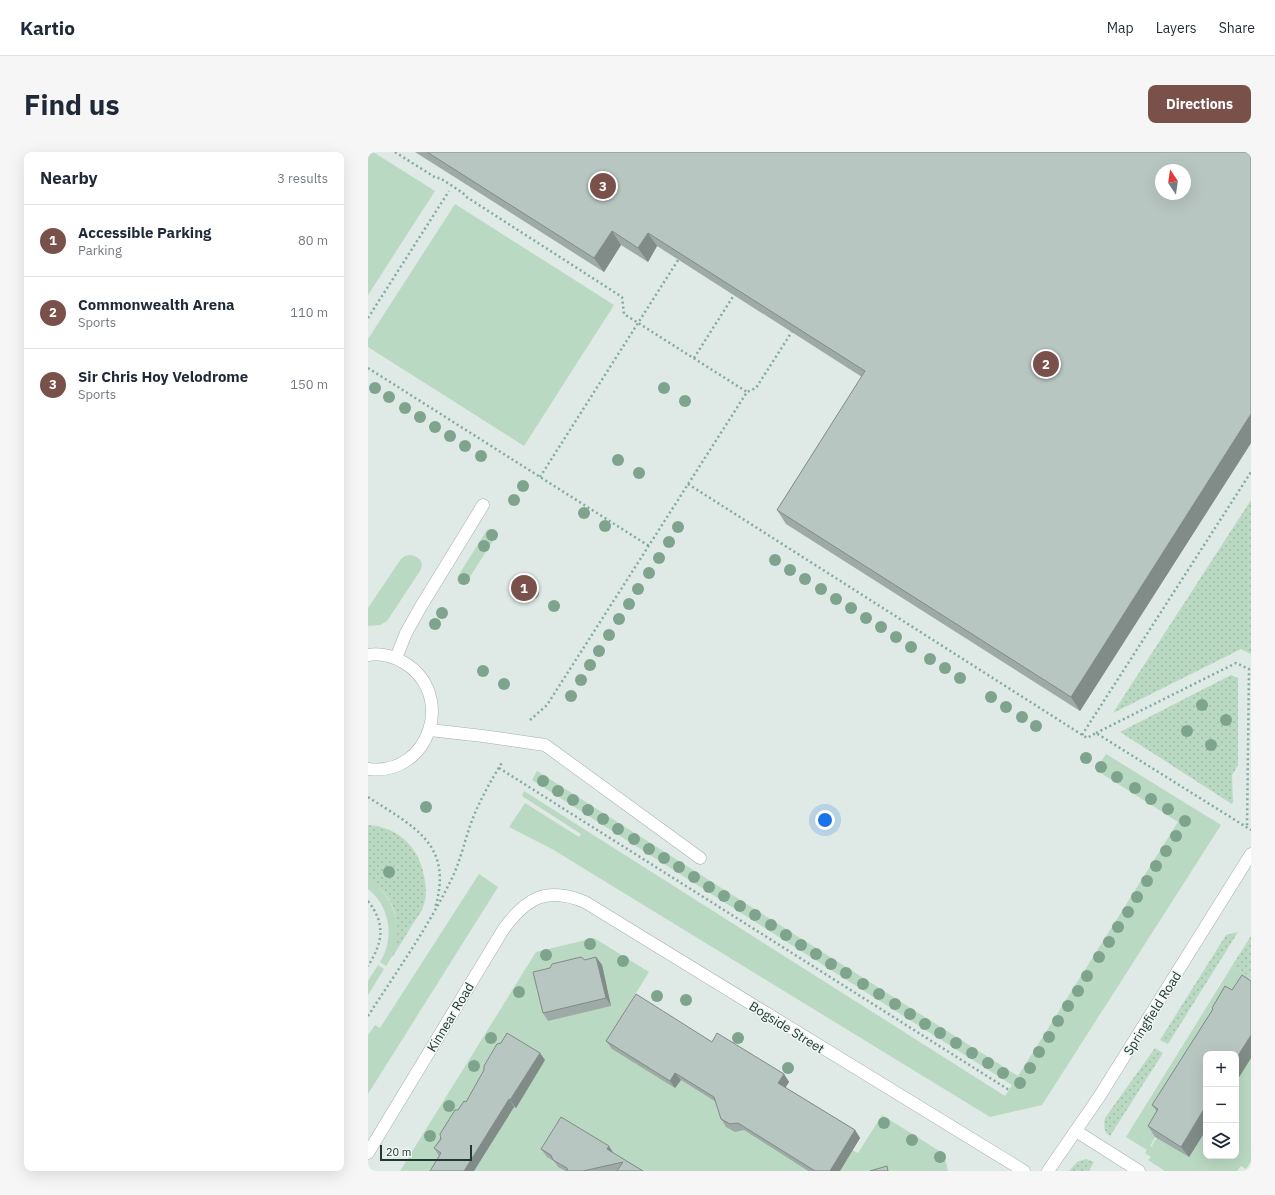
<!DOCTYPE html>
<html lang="en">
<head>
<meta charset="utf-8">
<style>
	:root { --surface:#fff; --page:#f6f6f7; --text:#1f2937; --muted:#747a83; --line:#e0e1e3; --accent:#79514a }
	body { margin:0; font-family:"IBM Plex Sans",sans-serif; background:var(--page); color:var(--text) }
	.controls { position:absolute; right:12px; bottom:12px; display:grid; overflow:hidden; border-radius:8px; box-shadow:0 4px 16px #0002 }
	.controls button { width:36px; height:36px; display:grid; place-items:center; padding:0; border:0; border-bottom:1px solid var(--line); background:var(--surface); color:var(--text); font:20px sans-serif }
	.compass { position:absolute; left:787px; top:12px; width:36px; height:36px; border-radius:50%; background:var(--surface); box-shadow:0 4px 16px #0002; rotate:347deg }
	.scale { position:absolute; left:12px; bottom:10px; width:92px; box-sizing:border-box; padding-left:4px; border:2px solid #223832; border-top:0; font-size:11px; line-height:14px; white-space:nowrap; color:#223832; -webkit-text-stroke:3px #eff6f3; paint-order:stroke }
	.you { position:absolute; left:457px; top:668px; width:14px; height:14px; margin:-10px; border:3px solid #fff; border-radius:50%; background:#1a73e8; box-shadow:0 0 0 6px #1a73e833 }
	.badge { display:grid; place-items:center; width:26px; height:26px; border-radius:50%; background:var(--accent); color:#fff; font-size:13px; font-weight:700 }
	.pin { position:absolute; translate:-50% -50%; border:2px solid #fff; box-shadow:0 1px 4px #0006 }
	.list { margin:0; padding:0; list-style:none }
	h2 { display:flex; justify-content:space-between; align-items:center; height:52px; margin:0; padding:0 16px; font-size:17px }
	h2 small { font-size:13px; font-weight:400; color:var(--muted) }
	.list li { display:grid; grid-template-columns:26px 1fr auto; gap:12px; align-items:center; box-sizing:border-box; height:72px; padding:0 16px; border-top:1px solid var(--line) }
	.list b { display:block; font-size:15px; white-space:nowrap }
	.list p { margin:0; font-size:13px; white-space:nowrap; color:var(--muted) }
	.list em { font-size:13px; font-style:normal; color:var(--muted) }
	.icon { flex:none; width:22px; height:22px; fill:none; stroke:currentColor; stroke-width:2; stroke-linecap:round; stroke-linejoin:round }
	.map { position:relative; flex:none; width:883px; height:1019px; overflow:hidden; border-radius:8px }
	header { display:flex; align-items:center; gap:24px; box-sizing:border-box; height:56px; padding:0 20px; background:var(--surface); border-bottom:1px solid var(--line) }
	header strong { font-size:19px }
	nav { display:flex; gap:22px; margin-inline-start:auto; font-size:14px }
	.intro { display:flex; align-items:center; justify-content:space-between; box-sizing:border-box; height:96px; padding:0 24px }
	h1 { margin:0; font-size:28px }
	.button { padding:10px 18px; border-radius:8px; background:var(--accent); color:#fff; font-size:14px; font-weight:700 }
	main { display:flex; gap:24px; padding:0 24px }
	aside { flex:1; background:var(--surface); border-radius:8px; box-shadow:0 4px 16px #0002 }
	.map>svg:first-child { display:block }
</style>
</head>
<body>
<header>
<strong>Kartio</strong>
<nav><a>Map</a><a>Layers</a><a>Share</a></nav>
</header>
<div class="intro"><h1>Find us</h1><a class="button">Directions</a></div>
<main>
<aside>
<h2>Nearby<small>3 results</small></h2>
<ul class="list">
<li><span class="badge">1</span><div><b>Accessible Parking</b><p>Parking</p></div><em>80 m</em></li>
<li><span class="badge">2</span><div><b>Commonwealth Arena</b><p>Sports</p></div><em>110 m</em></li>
<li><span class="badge">3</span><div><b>Sir Chris Hoy Velodrome</b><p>Sports</p></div><em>150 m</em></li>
</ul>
</aside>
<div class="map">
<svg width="883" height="1019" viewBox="0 0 883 1019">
	<defs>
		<pattern id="grass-dots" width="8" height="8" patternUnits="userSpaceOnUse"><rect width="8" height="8" fill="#bad9c2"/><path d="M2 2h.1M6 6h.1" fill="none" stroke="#a0bba7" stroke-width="1.8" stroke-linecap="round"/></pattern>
	</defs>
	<rect width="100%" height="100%" fill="#dfe9e5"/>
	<g fill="url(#grass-dots)">
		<polygon points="883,348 883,502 873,497 745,561"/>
		<polygon points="863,523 870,526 870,613 864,623 865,650 864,652 752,580"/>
		<path d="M0 673C30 675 51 695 56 724 58 733 59 743 56 752 54 760 48 767 44 773 37 785 30 796 23 807 35 773 30 748 0 726Z"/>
		<polygon points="870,780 800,892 792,888 858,783"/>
		<polygon points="883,784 883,826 864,814"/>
		<path d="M787 896 795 901 742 984C735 980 736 973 737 966Z"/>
		<polygon points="718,1007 726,1010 721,1019 701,1019 709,1010"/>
	</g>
	<g fill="#bad9c2">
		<polygon points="0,0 5,0 67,39 0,143"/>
		<polygon points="87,52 246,153 156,294 0,195 0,187"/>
		<polygon points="122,377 127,378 128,384 98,431 95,433 91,432 89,428 90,424 119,378"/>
		<path d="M41 403C51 404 57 410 52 419L19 469 12 473 0 474V456L33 407 37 404Z"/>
		<polygon points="738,602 853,673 674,953 622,965 184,697 141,675 157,651 211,685 213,682 154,644 156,639 637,944 644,933 164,628 169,619 650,924 810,670 728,618"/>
		<polygon points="111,722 130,735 0,942 0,883 7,873 12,876"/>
		<path d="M0 726C29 747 40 783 18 814L12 810C27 787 22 754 0 737Z"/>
		<polygon points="226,786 281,820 258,857 265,862 313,928 358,956 398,992 440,1019 268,1019 189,1011 190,1015 197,1019 106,1019 133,976 101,957 96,1019 32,1019 168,800"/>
		<polygon points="10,813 16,817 0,843 0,829"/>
		<polygon points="864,814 883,826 883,833 833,897 798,968 782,994 785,995 784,993 789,986 838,978 838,1004 868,1004 868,930 883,905 883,1009 878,1017 873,1014 869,1019 797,1019 780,1008 783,1005 777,1001 779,998 758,985"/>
		<polygon points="514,963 576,1002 580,1019 471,1019 484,998 490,1001"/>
	</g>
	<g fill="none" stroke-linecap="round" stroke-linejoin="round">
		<defs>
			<g id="service">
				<path d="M0 503C12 501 24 504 35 510 89 541 62 625 0 617"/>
				<polyline points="28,506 38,481 52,456 115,353"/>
				<polyline points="62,578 115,584 177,593 332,706"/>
				<polyline points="708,979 771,1019"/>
			</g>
			<path id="minor" d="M0 1001 135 778C158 746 178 734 217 750L656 1019"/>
			<polyline id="tertiary" points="680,1019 731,945 883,702"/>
		</defs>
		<use href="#service" stroke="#a3b0ac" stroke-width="13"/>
		<use href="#minor" stroke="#a3b0ac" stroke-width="13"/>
		<use href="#tertiary" stroke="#a3b0ac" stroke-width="13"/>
		<g stroke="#82aa9e" stroke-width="2.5" stroke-dasharray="2 3" stroke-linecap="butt">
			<polyline points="27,0 68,26 72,26 95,41 97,44 254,145 256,162 379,240"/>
			<polyline points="0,166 81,39"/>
			<polyline points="326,206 366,143"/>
			<polyline points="0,216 281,394"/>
			<polyline points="172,325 312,105"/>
			<polyline points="320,332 719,586 728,581 883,678"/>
			<polyline points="162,568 179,553 379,240 388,236 425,178"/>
			<polyline points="728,581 868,511 881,517 879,676"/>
			<polyline points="714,583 883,320"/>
			<polyline points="131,616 641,938"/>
			<path d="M0 645C46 675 86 692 67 756"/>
			<path d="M0 749C18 772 15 790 0 814"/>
			<path d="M0 864C29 819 61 774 84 726 92 710 96 691 102 674 110 651 122 630 135 609"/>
		</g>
		<use href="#service" stroke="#fff" stroke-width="12"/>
		<use href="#minor" stroke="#fff" stroke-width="12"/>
		<use href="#tertiary" stroke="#fff" stroke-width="12"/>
	</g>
	<g fill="#7fa48e">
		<circle cx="7" cy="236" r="6"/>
		<circle cx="296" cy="236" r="6"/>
		<circle cx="21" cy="245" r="6"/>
		<circle cx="317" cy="249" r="6"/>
		<circle cx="37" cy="256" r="6"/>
		<circle cx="52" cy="265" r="6"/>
		<circle cx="67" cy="275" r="6"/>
		<circle cx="82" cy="284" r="6"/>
		<circle cx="97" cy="294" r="6"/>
		<circle cx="113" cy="304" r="6"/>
		<circle cx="250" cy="308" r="6"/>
		<circle cx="271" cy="321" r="6"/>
		<circle cx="155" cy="334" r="6"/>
		<circle cx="146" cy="348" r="6"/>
		<circle cx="216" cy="361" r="6"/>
		<circle cx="237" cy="374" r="6"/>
		<circle cx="310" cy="375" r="6"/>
		<circle cx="124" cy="383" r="6"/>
		<circle cx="301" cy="390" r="6"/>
		<circle cx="116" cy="394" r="6"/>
		<circle cx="291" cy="406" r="6"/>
		<circle cx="407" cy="408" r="6"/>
		<circle cx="422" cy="418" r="6"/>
		<circle cx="281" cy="421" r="6"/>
		<circle cx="96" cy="427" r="6"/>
		<circle cx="437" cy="427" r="6"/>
		<circle cx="270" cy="437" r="6"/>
		<circle cx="453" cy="437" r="6"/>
		<circle cx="165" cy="441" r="6"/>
		<circle cx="468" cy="447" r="6"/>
		<circle cx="261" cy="452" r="6"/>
		<circle cx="186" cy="454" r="6"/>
		<circle cx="483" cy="456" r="6"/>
		<circle cx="74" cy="461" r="6"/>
		<circle cx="498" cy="466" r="6"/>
		<circle cx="251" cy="467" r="6"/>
		<circle cx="67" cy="472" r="6"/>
		<circle cx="513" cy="475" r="6"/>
		<circle cx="241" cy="483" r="6"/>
		<circle cx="528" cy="485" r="6"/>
		<circle cx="543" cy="495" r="6"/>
		<circle cx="231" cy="499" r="6"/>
		<circle cx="562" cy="507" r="6"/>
		<circle cx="222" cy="513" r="6"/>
		<circle cx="577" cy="516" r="6"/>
		<circle cx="115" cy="519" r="6"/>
		<circle cx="592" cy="526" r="6"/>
		<circle cx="213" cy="528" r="6"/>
		<circle cx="136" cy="532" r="6"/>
		<circle cx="203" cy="544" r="6"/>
		<circle cx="623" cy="545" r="6"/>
		<circle cx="834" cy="553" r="6"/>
		<circle cx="638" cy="555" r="6"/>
		<circle cx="654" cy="565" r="6"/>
		<circle cx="858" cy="568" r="6"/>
		<circle cx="668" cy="574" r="6"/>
		<circle cx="819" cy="579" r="6"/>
		<circle cx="843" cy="593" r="6"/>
		<circle cx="718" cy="606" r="6"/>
		<circle cx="733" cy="615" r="6"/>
		<circle cx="749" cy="625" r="6"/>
		<circle cx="175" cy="629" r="6"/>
		<circle cx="767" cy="636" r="6"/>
		<circle cx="190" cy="639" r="6"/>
		<circle cx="783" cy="647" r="6"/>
		<circle cx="205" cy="648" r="6"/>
		<circle cx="58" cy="655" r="6"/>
		<circle cx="800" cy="657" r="6"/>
		<circle cx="220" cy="658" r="6"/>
		<circle cx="235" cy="667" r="6"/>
		<circle cx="817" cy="669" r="6"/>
		<circle cx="250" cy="677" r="6"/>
		<circle cx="808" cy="684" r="6"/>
		<circle cx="266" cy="687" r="6"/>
		<circle cx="281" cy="697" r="6"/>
		<circle cx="798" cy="699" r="6"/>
		<circle cx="296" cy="706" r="6"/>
		<circle cx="788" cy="714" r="6"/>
		<circle cx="311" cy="715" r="6"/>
		<circle cx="21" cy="720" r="6"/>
		<circle cx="326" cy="725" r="6"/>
		<circle cx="779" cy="729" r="6"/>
		<circle cx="341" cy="735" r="6"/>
		<circle cx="356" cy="744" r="6"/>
		<circle cx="769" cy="745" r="6"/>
		<circle cx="372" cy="754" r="6"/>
		<circle cx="760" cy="760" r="6"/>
		<circle cx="387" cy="763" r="6"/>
		<circle cx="403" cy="773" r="6"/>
		<circle cx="750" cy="775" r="6"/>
		<circle cx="418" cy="783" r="6"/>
		<circle cx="741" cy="790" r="6"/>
		<circle cx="222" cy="792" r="6"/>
		<circle cx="433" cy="793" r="6"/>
		<circle cx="448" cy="802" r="6"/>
		<circle cx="178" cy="803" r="6"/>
		<circle cx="731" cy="805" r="6"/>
		<circle cx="255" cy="809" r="6"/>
		<circle cx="463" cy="812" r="6"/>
		<circle cx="478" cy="821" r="6"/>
		<circle cx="719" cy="824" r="6"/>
		<circle cx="495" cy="832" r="6"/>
		<circle cx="710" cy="839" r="6"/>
		<circle cx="151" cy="840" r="6"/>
		<circle cx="511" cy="842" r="6"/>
		<circle cx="289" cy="844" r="6"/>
		<circle cx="318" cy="848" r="6"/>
		<circle cx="527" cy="852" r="6"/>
		<circle cx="700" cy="854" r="6"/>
		<circle cx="542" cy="862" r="6"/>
		<circle cx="690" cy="869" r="6"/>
		<circle cx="557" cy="872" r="6"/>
		<circle cx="572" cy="881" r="6"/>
		<circle cx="681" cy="885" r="6"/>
		<circle cx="123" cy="886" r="6"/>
		<circle cx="370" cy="886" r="6"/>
		<circle cx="588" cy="891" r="6"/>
		<circle cx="671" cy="900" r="6"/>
		<circle cx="604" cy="901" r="6"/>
		<circle cx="620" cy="911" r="6"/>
		<circle cx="106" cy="914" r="6"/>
		<circle cx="420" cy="916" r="6"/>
		<circle cx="662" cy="916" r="6"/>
		<circle cx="635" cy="921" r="6"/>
		<circle cx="652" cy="931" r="6"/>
		<circle cx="81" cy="954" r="6"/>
		<circle cx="516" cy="971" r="6"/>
		<circle cx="62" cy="984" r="6"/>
		<circle cx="544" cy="988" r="6"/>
		<circle cx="572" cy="1005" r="6"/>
	</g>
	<g fill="#9eaaa6">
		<polygon points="47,0 883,0 883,291 712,559 418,372 409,358 494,225 289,94 280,110 253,93 236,120"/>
		<polygon points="228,805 234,813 243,854 180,869 175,861 217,808"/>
		<polygon points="857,834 883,906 868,930 868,902 838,902 838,978 821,1005 787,985 780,974 789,960 784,953 845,857 844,856"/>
		<polygon points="238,889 344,890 416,922 421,930 417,935 487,978 492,986 472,1019 440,1019 376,978 367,980 358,975 353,967 348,950 313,928 307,936 244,897"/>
		<polygon points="177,908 148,956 146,955 106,1019 62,1019 71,1004 66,996 90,958 98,950"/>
		<polygon points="173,997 245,1001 275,1019 197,1019 190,1015 186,1009 179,1005"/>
	</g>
	<g fill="#818b87">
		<polygon points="244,79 253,93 236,120 226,106"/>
		<polygon points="280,81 289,94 280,110 270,96"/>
		<polygon points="883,262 883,291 712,559 703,545"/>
		<polygon points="228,805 234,813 243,854 238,846"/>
		<polygon points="883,883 883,906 868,930 868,907"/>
		<polygon points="172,901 177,908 148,956 142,948"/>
		<polygon points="307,921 313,928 307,936 302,929"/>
		<polygon points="416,922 421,930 416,938 410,931"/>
		<polygon points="141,947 146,955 106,1019 96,1019"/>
		<polygon points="836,957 838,959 838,978 821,1005 813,995"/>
		<polygon points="487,978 492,986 472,1019 462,1019"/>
		<polygon points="241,994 246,1002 239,997"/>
	</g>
	<g fill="#b8c6c1" stroke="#818b87" fill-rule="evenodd">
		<path d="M59 0H883V262L703 545 409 358 497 219 280 81 270 96 244 79 226 106ZM793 18H817V42H793Z"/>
		<polygon points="213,805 217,808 228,805 238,846 175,861 165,820 182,816 184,812"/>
		<polygon points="874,823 883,829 883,883 868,907 868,902 838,902 838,958 836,957 813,995 780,974 790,957 784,953 845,857 844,856 857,834 864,838"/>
		<polygon points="268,842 344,890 349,881 416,922 410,931 487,978 462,1019 447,1019 370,971 362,972 353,967 346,945 307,921 302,929 238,889"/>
		<polygon points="139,881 172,901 142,948 141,947 96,1019 62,1019 73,1001 66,996 73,987 72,982 87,958 90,958 96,949 98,950 116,918 116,914 129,892 133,891"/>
		<polygon points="193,965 241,994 239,997 275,1019 249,1019 255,1010 215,1019 200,1019 199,1016 185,1008 183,1003 173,997"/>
		<polygon points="519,1014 520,1019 502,1019"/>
	</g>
	<g text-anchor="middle" stroke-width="3" stroke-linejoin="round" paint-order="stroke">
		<g font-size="13" fill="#223832" stroke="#eff6f3">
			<text transform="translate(784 861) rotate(-58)" y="5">Springfield Road</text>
			<text transform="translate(82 865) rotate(-59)" y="5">Kinnear Road</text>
			<text transform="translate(419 875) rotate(32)" y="5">Bogside Street</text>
		</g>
	</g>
</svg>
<div class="controls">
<button>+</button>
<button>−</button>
<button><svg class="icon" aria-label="layers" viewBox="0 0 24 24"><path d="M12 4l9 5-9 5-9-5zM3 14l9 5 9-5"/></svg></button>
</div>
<svg class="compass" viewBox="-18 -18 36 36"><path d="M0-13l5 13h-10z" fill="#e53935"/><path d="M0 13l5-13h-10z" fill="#747a83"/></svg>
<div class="scale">20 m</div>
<div class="you"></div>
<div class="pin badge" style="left:156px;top:436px">1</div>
<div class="pin badge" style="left:678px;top:212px">2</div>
<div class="pin badge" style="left:235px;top:34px">3</div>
</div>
</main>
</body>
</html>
